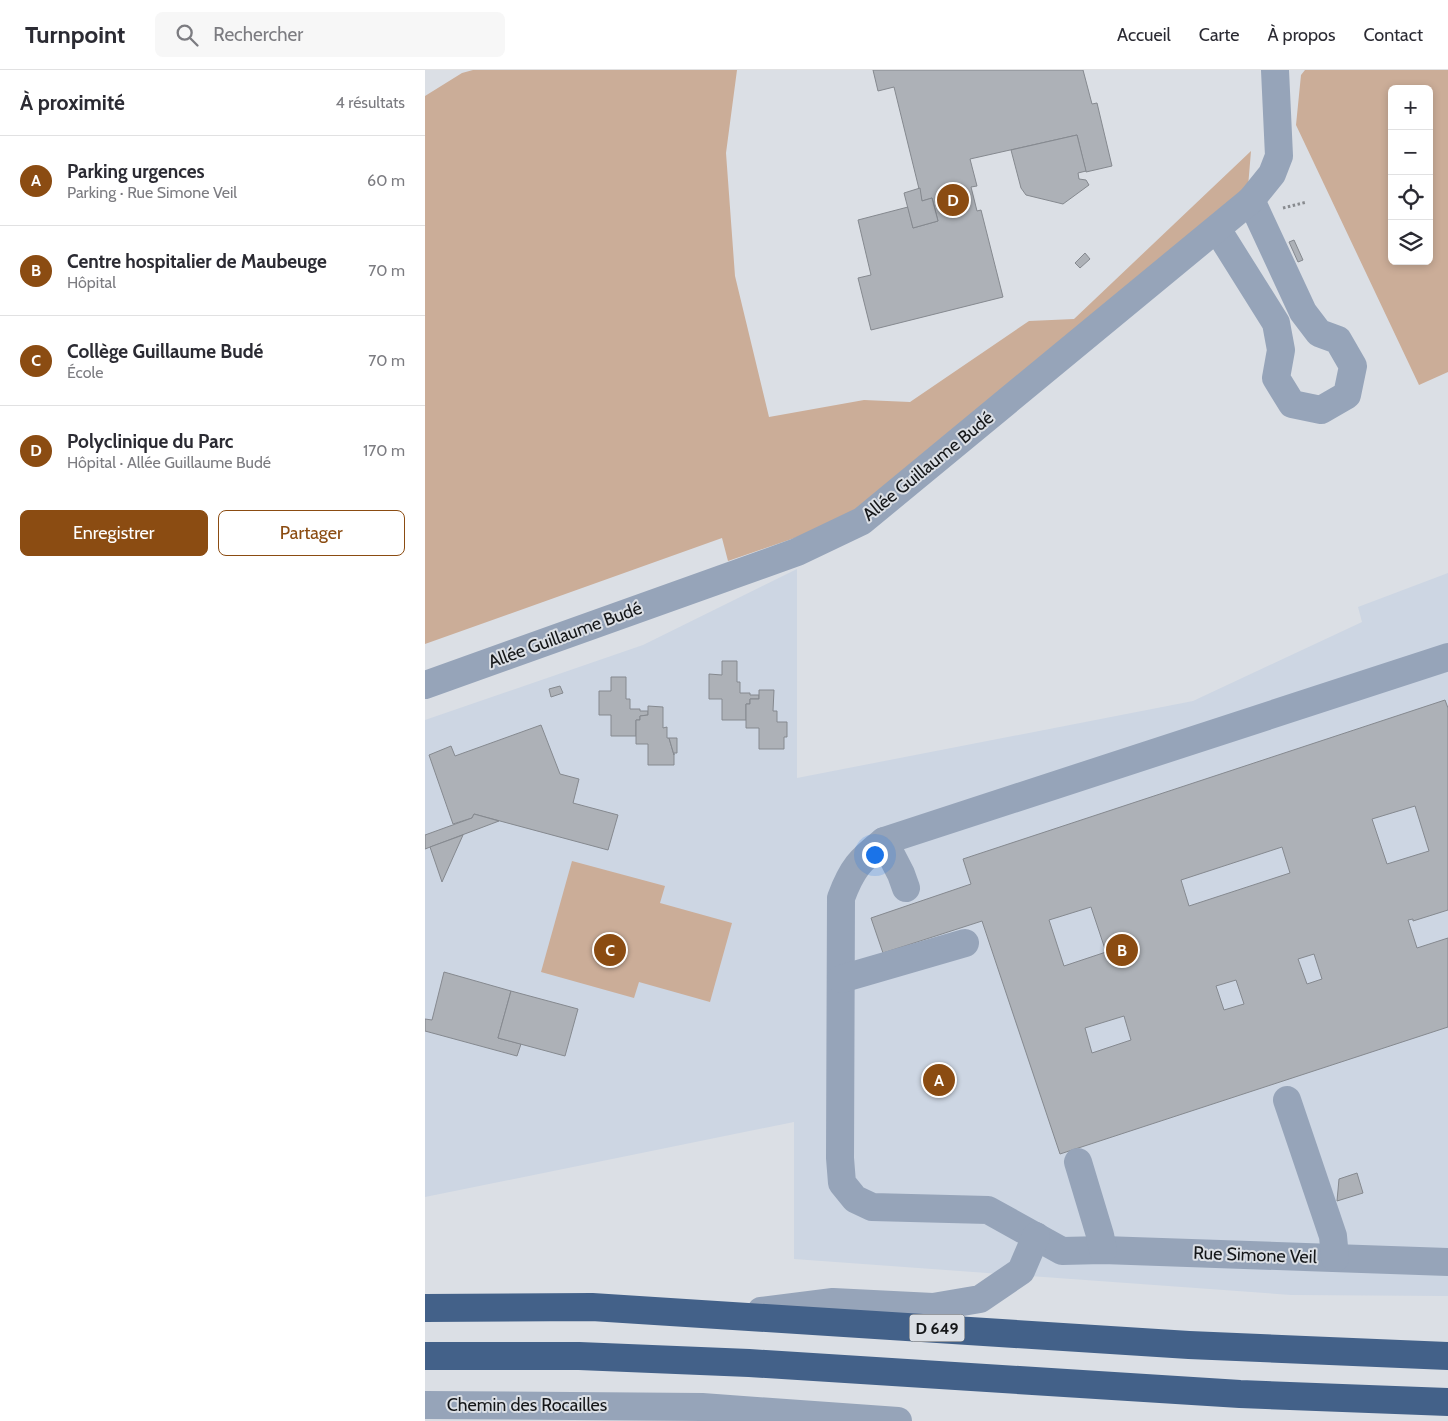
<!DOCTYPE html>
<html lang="fr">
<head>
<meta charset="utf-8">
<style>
	:root { --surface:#fff; --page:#f7f7f7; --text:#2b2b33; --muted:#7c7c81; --line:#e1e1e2; --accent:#8b4c12 }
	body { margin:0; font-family:Cabin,sans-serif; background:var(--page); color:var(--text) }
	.controls { position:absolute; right:15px; top:15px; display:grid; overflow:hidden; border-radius:8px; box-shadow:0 2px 8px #0003 }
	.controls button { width:45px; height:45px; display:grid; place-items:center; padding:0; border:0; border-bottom:1px solid var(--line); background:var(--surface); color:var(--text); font:25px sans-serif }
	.you { position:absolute; left:449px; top:784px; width:18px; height:18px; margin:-12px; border:4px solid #fff; border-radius:50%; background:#1a73e8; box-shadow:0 0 0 8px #1a73e833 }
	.badge { display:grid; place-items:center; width:32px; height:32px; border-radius:50%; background:var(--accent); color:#fff; font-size:16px; font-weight:700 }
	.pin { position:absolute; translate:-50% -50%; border:2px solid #fff; box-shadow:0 1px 5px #0006 }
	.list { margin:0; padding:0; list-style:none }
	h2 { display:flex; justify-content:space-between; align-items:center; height:65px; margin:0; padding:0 20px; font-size:21px }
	h2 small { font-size:16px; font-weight:400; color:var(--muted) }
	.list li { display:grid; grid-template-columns:32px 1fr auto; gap:15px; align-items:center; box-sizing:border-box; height:90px; padding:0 20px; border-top:1px solid var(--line) }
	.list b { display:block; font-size:19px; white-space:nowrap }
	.list p { margin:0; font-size:16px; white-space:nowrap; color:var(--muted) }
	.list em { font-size:16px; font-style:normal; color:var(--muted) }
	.actions { display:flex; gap:10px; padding:15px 20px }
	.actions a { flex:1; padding:11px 0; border:1px solid var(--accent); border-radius:8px; text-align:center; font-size:18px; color:var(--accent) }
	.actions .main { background:var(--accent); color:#fff }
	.icon { flex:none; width:28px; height:28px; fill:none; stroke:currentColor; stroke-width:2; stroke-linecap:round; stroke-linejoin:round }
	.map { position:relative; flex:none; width:1023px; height:1351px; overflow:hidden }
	header { display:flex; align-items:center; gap:30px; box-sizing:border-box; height:70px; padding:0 25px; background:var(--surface); border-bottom:1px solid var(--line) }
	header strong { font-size:24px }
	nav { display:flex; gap:28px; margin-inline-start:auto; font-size:18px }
	.search { width:350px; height:45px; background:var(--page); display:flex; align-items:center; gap:12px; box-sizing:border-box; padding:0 18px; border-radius:8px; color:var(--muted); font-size:19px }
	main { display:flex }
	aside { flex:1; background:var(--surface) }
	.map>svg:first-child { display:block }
</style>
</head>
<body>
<header>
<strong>Turnpoint</strong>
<div class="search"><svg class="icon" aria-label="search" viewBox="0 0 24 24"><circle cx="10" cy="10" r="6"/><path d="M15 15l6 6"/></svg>Rechercher</div>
<nav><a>Accueil</a><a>Carte</a><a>À propos</a><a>Contact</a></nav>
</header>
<main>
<aside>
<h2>À proximité<small>4 résultats</small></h2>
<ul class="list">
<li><span class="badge">A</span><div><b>Parking urgences</b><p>Parking · Rue Simone Veil</p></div><em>60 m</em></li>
<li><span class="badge">B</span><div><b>Centre hospitalier de Maubeuge</b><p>Hôpital</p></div><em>70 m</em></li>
<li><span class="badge">C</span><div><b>Collège Guillaume Budé</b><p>École</p></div><em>70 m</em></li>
<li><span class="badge">D</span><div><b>Polyclinique du Parc</b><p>Hôpital · Allée Guillaume Budé</p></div><em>170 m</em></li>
</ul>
<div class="actions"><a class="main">Enregistrer</a><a>Partager</a></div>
</aside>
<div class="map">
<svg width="1023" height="1351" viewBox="0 0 1023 1351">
	<rect width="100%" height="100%" fill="#dbdfe5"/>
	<polygon fill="#cdd6e3" points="372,499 372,708 768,631 937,552 933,537 1023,503 1023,1226 866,1225 369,1189 369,1052 0,1127 0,650 218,575"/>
	<g fill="#cbad98" fill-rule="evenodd">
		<polygon points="48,0 312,0 301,83 310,206 344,347 439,330 485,332 604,251 649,249 826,81 823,117 462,423 387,462 303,491 297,468 0,574 0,26 37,3"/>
		<path d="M880 0H1023V302L994 315 871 55 876 5ZM967 19H1004V191H967Z"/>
		<polygon points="147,791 240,816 235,833 307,853 285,932 214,912 209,928 116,902"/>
	</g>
	<g fill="#adb1b7" stroke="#85898f" fill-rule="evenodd">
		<polygon points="448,0 658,0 667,34 672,33 687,96 661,102 652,65 545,89 552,116 546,117 552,141 556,140 578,227 446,260 433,208 446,205 433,150 483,137 488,158 513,151 507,128 497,131 469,17 453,21"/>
		<polygon points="652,65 661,101 653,103 654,109 661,110 664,115 638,134 601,125 596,118 586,80"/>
		<polygon points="495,118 497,131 507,128 513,151 488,158 479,123"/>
		<polygon points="869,170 878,190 873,192 864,172"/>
		<polygon points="660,183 665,189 655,198 650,193"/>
		<polygon points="297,591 312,591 312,612 315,612 315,623 325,623 325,625 334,625 334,629 325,629 325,634 321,634 321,650 297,650 297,629 284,629 284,604 297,605"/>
		<polygon points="186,607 201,607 201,629 205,629 205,639 215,639 215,641 223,641 223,645 215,646 215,650 211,650 211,666 186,666 186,645 174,645 174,621 186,621"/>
		<polygon points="135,616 138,623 126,627 124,619"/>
		<polygon points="334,620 349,620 348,641 352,641 352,652 362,652 362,667 359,667 359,679 334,679 334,658 321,658 321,634 325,634 325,629 334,629"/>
		<path d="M1020 630 1023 638V840L988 851V849L983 850 992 878 1023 868V957L635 1084 557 851 458 883 446 848 546 814 538 789ZM990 736 1004 781 962 794 947 749ZM857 777 865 803 764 836 756 810ZM666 837 681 882 639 896 624 850ZM889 884 897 909 882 914 873 889ZM811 910 819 934 799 940 791 916ZM699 946 706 970 667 983 660 958Z"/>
		<polygon points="223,636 238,637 238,658 242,657 242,668 244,668 249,685 249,695 223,695 223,674 211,674 211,650 215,650 215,646 223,645"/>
		<polygon points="116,655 135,704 154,709 148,733 193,745 183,780 49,744 47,748 28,754 4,685 26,676 30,686"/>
		<polygon points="244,668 252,668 252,683 249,683 249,685"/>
		<polygon points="49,744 74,751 0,779 0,765 47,748"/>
		<polygon points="38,765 17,812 5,777"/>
		<polygon points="19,902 86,921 73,968 96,974 92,986 0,961 0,949 7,950"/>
		<polygon points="86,921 153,939 140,986 73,968"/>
		<polygon points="932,1103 938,1123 912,1131 914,1109"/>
	</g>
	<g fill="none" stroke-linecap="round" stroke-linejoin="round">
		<polyline stroke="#888b8f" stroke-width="3" stroke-dasharray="2.5 2.5" stroke-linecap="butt" points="858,138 882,132"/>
		<g stroke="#96a4b9" stroke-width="28">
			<polyline points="792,159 851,253 856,280 851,308 867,334 896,340 922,325 928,296 913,270 894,263 878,242 826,130"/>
			<path d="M1023 587 459 771C435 790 427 798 416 828L415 1088 417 1113 430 1129 447 1137 563 1140 637 1181 678 1180 1023 1192"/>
			<polyline points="0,615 372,482 437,451 826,130 847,104 854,86 850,0"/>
			<polyline points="459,771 476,804 481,818"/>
			<polyline points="416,909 540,873"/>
			<polyline points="862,1030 908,1166 910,1188"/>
			<polyline points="653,1092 675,1165 678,1180"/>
			<polyline points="336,1241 408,1232 508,1237 555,1229 596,1201 611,1166"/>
			<polyline points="0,1335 277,1337 473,1351"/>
		</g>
		<g stroke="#436189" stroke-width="28">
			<polyline points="0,1238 167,1237 764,1275 1023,1286"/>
			<polyline points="0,1286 154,1286 324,1293 815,1324 1023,1332"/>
		</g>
	</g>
	<g text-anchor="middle" stroke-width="4" stroke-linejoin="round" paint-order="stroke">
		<rect fill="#dbdfe5" stroke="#505356" stroke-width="1" x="484.5" y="1244.5" width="55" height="27" rx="4"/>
		<g font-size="16" font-weight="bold" fill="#151719">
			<text x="512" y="1264">D 649</text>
		</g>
		<g font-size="18" fill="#151719" stroke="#dbdfe5">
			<text transform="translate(503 396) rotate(-39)" y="6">Allée Guillaume Budé</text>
			<text transform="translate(140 565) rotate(-20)" y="6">Allée Guillaume Budé</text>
			<text transform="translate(830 1185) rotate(2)" y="6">Rue Simone Veil</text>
			<text x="102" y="1341">Chemin des Rocailles</text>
		</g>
	</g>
</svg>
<div class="controls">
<button>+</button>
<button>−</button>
<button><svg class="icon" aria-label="locate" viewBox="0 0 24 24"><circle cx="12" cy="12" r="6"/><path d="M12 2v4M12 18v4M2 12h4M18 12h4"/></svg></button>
<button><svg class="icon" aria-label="layers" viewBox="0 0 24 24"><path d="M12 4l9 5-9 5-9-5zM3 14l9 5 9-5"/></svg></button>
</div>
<div class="you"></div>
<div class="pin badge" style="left:514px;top:1010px">A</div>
<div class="pin badge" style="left:697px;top:880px">B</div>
<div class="pin badge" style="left:185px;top:880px">C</div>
<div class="pin badge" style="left:528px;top:130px">D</div>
</div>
</main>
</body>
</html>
